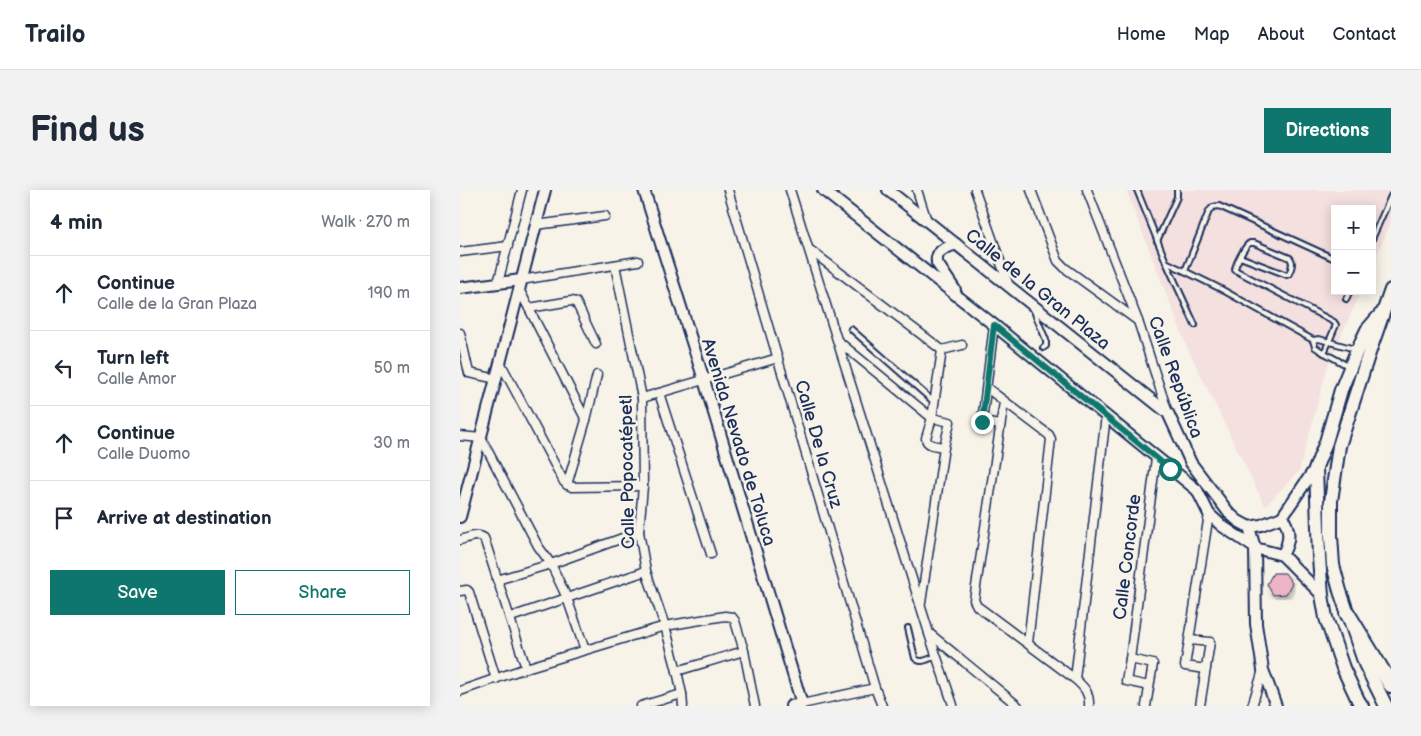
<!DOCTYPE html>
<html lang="en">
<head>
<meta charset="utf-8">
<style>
	:root { --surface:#fff; --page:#f2f2f3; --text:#1f2937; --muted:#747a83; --line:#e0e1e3; --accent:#0f766e }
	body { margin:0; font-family:"Balsamiq Sans",sans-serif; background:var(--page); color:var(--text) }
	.controls { position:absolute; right:15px; top:15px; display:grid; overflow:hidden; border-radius:0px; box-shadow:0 2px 12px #0003 }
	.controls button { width:45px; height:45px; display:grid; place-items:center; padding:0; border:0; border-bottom:1px solid var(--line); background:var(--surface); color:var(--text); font:25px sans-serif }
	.stop { position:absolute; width:15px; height:15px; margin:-11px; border:4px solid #0f766e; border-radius:50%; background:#fff }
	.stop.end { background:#0f766e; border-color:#fff; box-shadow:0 1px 5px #0008 }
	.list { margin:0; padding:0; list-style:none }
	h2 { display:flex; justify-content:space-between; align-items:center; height:65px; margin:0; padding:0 20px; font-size:21px }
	h2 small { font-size:16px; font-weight:400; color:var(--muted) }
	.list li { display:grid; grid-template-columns:32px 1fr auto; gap:15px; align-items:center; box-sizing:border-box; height:75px; padding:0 20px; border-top:1px solid var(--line) }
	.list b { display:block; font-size:19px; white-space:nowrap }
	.list p { margin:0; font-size:16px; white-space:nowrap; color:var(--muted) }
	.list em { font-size:16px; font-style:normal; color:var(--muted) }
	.actions { display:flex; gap:10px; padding:15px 20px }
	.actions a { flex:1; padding:11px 0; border:1px solid var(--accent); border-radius:0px; text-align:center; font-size:18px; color:var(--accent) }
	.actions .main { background:var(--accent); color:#fff }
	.icon { flex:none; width:28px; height:28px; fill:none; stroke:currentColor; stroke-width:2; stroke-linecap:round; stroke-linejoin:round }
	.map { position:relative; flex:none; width:931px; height:516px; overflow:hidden; border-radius:0px }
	header { display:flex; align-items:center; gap:30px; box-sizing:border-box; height:70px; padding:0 25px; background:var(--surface); border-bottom:1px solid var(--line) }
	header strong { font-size:24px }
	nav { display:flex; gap:28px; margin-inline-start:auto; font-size:18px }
	.intro { display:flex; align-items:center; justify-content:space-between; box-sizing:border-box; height:120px; padding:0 30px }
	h1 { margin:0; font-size:35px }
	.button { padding:12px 22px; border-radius:0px; background:var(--accent); color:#fff; font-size:18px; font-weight:700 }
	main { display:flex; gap:30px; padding:0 30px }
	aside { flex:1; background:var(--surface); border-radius:0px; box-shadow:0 2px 12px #0003 }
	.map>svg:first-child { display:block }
</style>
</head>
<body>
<header>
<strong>Trailo</strong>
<nav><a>Home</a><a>Map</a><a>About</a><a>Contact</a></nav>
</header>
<div class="intro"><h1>Find us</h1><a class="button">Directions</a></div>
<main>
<aside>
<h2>4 min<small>Walk · 270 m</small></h2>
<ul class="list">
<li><svg class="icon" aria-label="ahead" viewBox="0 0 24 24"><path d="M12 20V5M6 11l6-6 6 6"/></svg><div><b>Continue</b><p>Calle de la Gran Plaza</p></div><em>190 m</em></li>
<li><svg class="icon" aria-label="left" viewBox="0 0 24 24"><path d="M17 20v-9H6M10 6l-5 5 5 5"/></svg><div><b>Turn left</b><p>Calle Amor</p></div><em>50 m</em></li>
<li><svg class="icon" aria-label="ahead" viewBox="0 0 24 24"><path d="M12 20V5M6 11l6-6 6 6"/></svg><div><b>Continue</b><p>Calle Duomo</p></div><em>30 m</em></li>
<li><svg class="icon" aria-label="arrive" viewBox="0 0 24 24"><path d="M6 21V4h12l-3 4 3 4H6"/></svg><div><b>Arrive at destination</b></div></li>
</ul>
<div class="actions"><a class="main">Save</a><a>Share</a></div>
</aside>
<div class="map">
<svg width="931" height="516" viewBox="0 0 931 516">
	<defs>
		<filter id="shadow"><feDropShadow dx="2.5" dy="4.5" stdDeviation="2.5" flood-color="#0004"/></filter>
	</defs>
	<rect width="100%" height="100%" fill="#f7f3e8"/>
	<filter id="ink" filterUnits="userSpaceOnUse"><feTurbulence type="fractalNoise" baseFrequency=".02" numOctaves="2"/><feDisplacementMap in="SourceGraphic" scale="10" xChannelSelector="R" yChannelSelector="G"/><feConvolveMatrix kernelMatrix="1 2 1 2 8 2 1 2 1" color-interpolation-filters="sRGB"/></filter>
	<g filter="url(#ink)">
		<polygon fill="#f4e0de" points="666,0 931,0 931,33 912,75 912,19 875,19 875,101 901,101 868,175 839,281 805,316 727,157"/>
		<polygon fill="#edb4c5" stroke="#1b2f5e" filter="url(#shadow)" points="813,383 825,383 832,393 826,404 813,405 807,394"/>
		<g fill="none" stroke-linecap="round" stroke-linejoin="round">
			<defs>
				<g id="service">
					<polyline points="677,0 706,72 735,135"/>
					<polyline points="912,49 931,6"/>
					<polyline points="697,51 717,7 717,0"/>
					<path d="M780 67 827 85 829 84C831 79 834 73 830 68L794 53C793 53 791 53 790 53 785 55 775 75 775 80L874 132 876 135 864 163"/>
					<polyline points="706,72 759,98 853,150 859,149 895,159"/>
					<polyline points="725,81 749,21 753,17 759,16 875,69"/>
					<polyline points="886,109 890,101"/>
					<polyline points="574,121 586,150 586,156 583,158"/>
					<polyline points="391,139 474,212"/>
					<polyline points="853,150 855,157 861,161 888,176"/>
					<path d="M448 438 455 468C461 475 469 468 477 466"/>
				</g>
				<g id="minor">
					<polyline points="268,0 415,498 422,516"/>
					<polyline points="330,0 469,443 558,516"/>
					<polyline points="457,0 467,31"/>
					<polyline points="515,0 549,96"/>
					<polyline points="571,0 598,71 605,78 678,131"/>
					<polyline points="627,0 678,131 708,223"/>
					<polyline points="76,35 145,26"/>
					<polyline points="350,60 482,160"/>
					<polyline points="0,62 48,56"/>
					<polyline points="155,75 182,208 183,296 179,342 186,381 205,436 217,481 222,504 223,516"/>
					<polyline points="61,90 178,71"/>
					<polyline points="38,93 62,0"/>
					<polyline points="59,99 126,230 107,295"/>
					<polyline points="69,118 111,111 116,112 136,154"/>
					<polyline points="534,135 522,232 540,235"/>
					<polyline points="0,143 9,183 37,189"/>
					<polyline points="378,151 472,228 490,232 484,257 461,413"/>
					<polyline points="41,174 104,292 112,297 183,296"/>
					<polyline points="527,198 589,245 591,249 568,453"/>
					<polyline points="199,203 251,364"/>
					<polyline points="182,208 318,168"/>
					<path d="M544 212 514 410 517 416 615 489C624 497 630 503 629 516"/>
					<polyline points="126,230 137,185"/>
					<polyline points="0,246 21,248 78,356 91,374 107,408 125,460"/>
					<path d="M484 257C478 256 466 256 466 248L472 228 482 160 502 155"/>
					<path d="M0 350C8 348 17 343 24 348L66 478"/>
					<polyline points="37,390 91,374 179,342"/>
					<polyline points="0,401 7,400 9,402 36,489"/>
					<polyline points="51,427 186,381"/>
					<polyline points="469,444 493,515"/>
					<polyline points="730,450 750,452 740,516"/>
					<polyline points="670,469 693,474 686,516"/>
					<polyline points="746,479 725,476 749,324"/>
					<polyline points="217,481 284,461"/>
					<polyline points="615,489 646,225"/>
					<polyline points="689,496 666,491 670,469 696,268"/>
					<polyline points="0,501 66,478 205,436 265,426 272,427 275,431 284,461 295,516"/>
					<polyline points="342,514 415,498"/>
					<polyline points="181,516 222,504"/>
					<polyline points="792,516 803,480"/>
				</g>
				<g id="tertiary">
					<polyline points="184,0 244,190 342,514 331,516"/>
					<polyline points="363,0 534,135 737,300 749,324 762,336 795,358 822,365 862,405"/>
					<polyline points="428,0 708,223 731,273 769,323 778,331 789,337 795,358 796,434 803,480 816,516"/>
					<polyline points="0,98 61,90"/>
					<path d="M495 100 477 73C475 60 486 58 496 54"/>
					<polyline points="0,327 85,0"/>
					<path d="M822 327C831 339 830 352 822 365"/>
					<polyline points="789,337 801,335 822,327 856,277"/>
				</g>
				<g id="primary">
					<polyline points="902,516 898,510 883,478 866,428 862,405 859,368 856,277 866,252 881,200 896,163 907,140 920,125"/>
					<polyline points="926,516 905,474 880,401 873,375 871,346 871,311 879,256 908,166 931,100"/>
				</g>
				<polyline id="trunk" points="887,423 931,495"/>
			</defs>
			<use href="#service" stroke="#1b2f5e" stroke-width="8"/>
			<use href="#minor" stroke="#1b2f5e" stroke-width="11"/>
			<use href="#tertiary" stroke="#1b2f5e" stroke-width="14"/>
			<use href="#primary" stroke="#1b2f5e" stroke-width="16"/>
			<use href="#trunk" stroke="#1b2f5e" stroke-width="18"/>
			<use href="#service" stroke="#f7f3e8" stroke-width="4"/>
			<use href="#minor" stroke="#f7f3e8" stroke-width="8"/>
			<use href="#tertiary" stroke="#f7f3e8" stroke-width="10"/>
			<use href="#primary" stroke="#f7f3e8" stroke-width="12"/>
			<use href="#trunk" stroke="#f7f3e8" stroke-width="14"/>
		</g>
	</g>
	<g fill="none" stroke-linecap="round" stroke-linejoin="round" filter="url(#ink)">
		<polyline stroke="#0f766e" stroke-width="6" points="522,232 534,135 710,279"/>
	</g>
	<g text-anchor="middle" stroke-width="5" stroke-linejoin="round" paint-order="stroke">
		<g font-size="18" fill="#1b2f5e" stroke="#f7f3e8">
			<text transform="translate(578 99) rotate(39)" y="6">Calle de la Gran Plaza</text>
			<text transform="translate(716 187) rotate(70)" y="6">Calle República</text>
			<text transform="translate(279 252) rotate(73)" y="6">Avenida Nevado de Toluca</text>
			<text transform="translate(359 254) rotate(74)" y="6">Calle De la Cruz</text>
			<text transform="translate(167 282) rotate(-91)" y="6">Calle Popocatépetl</text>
			<text transform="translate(667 367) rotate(-83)" y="6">Calle Concorde</text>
		</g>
	</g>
</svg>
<div class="controls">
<button>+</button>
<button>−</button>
</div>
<div class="stop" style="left:710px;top:279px"></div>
<div class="stop end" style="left:522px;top:232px"></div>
</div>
</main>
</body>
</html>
